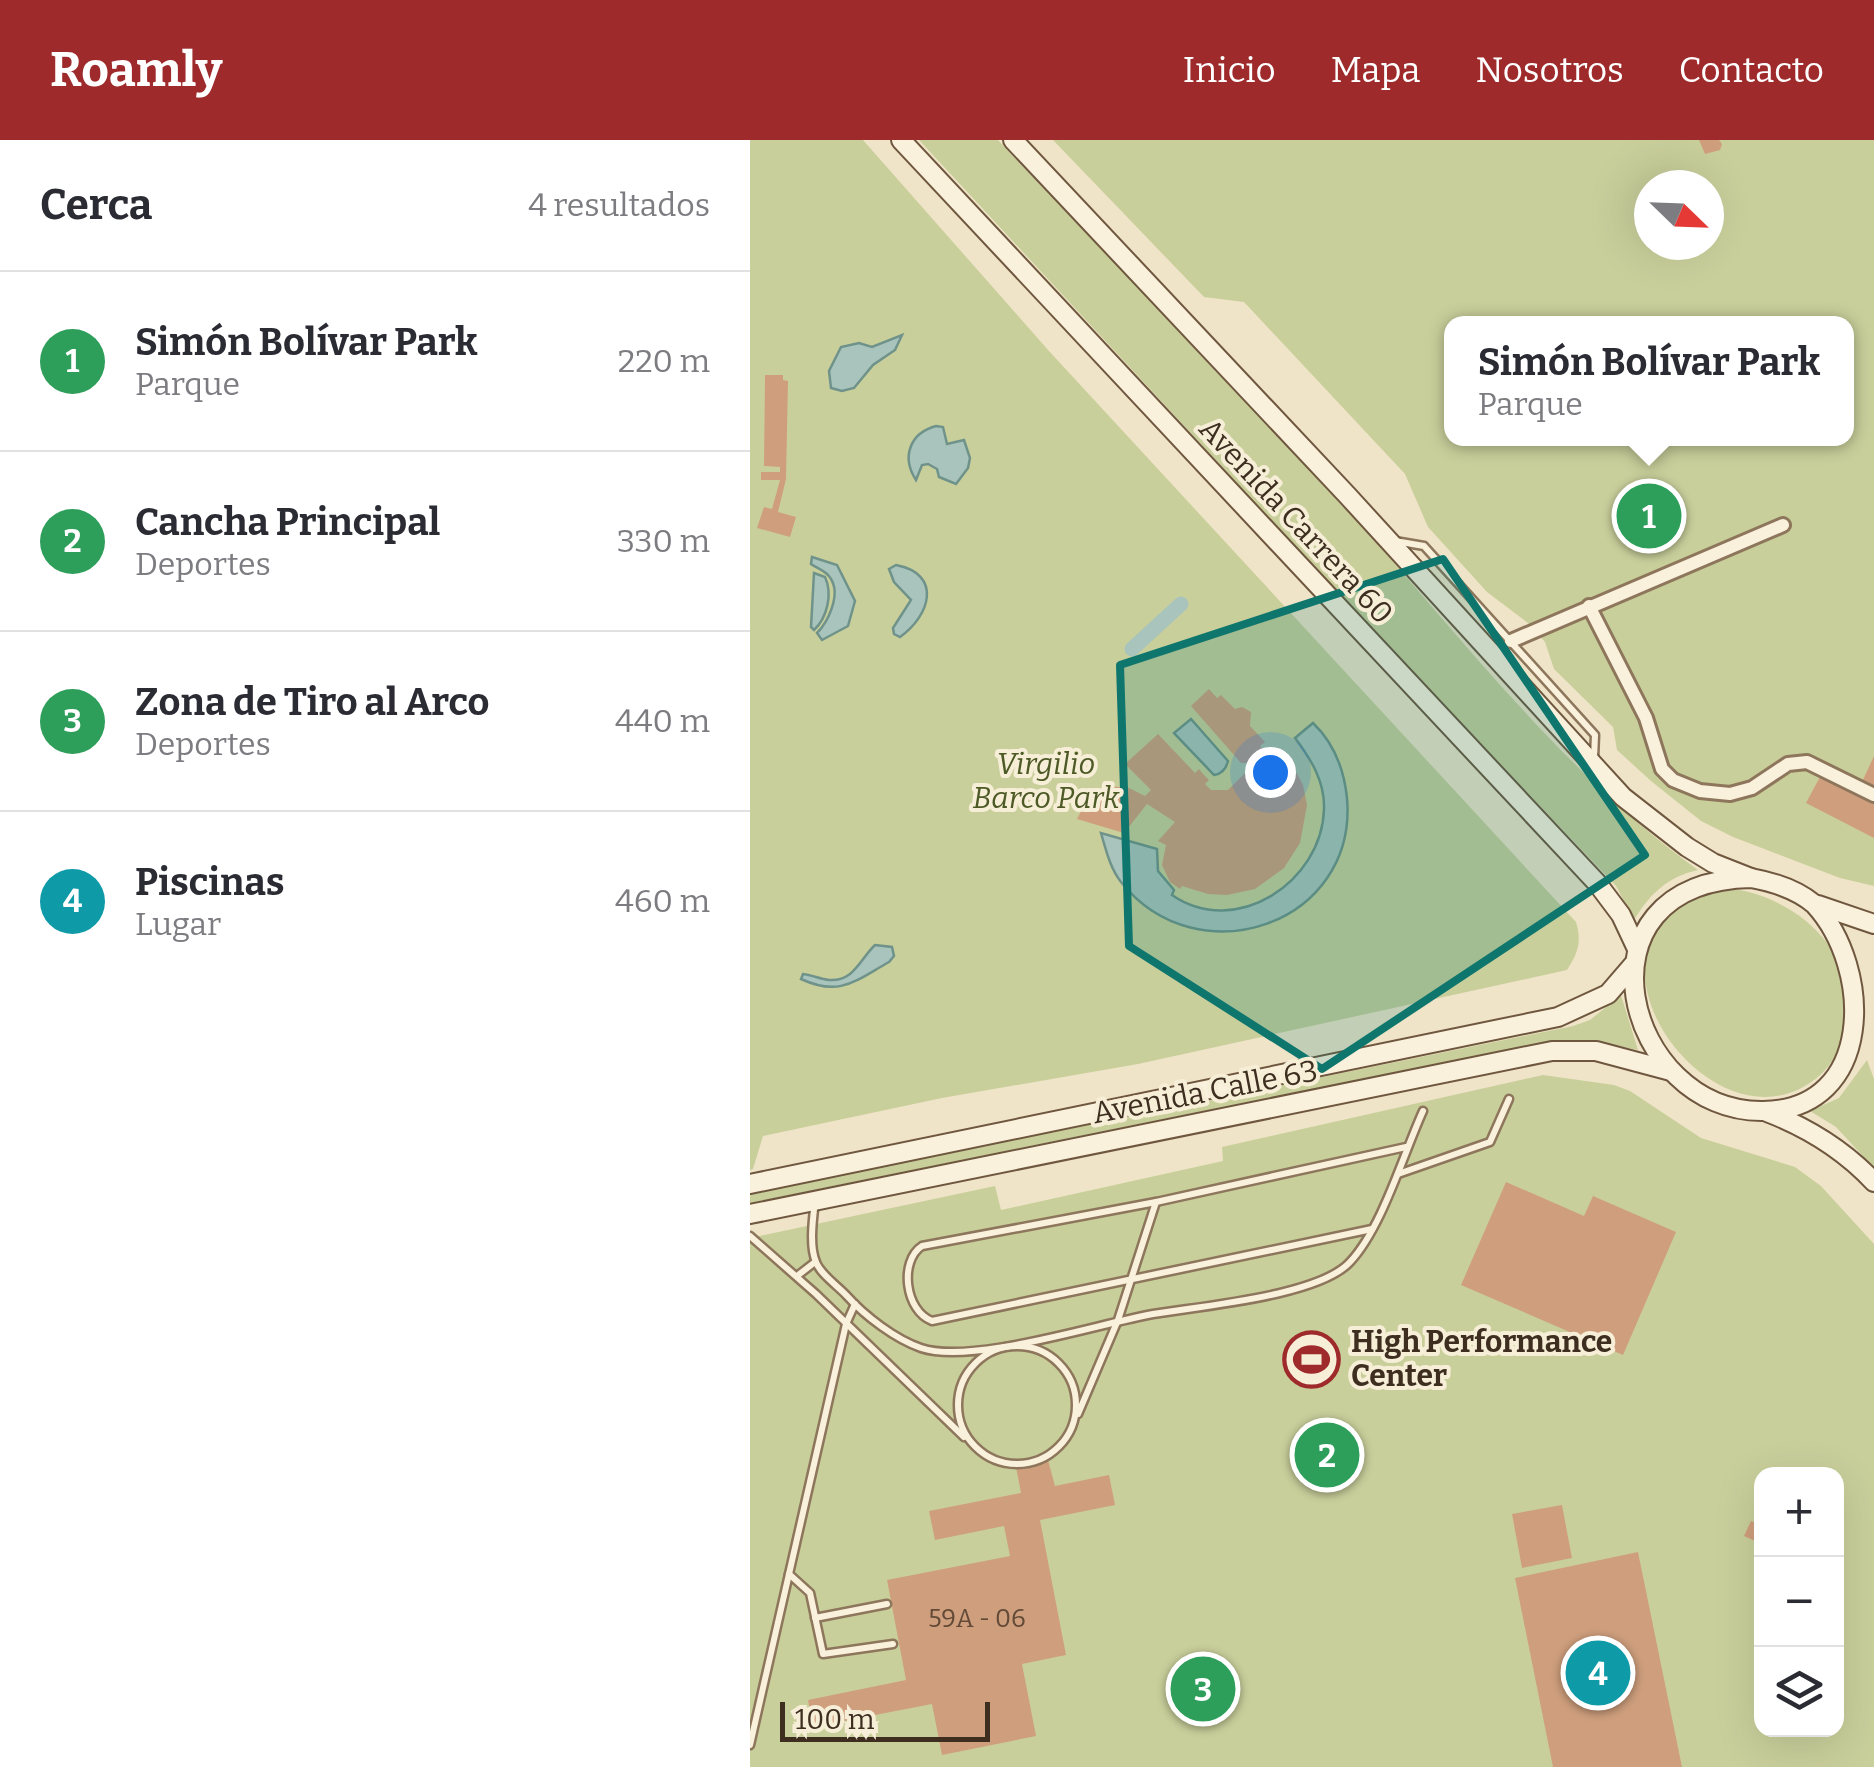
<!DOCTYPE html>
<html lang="es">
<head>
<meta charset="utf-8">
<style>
	:root { --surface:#fff; --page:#f7f7f7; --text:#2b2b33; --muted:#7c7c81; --line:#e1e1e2; --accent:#9e2a2b }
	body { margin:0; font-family:Bitter,serif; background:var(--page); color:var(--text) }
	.controls { position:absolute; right:30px; bottom:30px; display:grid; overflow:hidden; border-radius:20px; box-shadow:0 10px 40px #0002 }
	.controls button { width:90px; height:90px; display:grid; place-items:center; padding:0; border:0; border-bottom:2px solid var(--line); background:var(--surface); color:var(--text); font:50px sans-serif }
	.compass { position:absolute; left:884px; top:30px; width:90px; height:90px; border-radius:50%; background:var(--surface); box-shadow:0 10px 40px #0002; rotate:113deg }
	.scale { position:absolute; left:30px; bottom:25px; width:210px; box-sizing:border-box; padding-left:10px; border:5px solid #3d2e20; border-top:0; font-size:28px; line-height:35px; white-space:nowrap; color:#3d2e20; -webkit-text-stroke:8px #f7eed8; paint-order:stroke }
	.you { position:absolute; left:520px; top:632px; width:35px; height:35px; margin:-25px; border:8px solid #fff; border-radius:50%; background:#1a73e8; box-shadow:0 0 0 15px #1a73e833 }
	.badge { display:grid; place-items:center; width:65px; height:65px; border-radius:50%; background:var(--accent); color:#fff; font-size:32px; font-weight:700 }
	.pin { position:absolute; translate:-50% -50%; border:5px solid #fff; box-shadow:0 2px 10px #0006 }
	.popup { position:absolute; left:694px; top:176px; width:410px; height:130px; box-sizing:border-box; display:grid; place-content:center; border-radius:20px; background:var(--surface); filter:drop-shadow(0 2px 8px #0005); font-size:32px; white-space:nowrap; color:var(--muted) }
	.popup b { font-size:38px; color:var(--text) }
	.popup::after { content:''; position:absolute; left:50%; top:100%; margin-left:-20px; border:20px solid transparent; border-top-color:var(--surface) }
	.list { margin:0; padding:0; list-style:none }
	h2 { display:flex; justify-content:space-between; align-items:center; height:130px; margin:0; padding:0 40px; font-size:42px }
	h2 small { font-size:32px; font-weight:400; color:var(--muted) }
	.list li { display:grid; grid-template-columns:65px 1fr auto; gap:30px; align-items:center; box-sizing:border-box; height:180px; padding:0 40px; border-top:2px solid var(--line) }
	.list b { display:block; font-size:38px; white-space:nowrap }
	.list p { margin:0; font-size:32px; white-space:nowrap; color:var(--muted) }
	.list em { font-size:32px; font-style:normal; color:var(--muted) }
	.icon { flex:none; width:55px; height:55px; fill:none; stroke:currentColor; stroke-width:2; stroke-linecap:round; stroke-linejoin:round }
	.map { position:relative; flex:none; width:1124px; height:1627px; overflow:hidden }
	header { display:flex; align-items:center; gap:60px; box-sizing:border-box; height:140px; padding:0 50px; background:var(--accent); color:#fff }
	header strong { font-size:48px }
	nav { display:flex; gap:55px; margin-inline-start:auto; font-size:35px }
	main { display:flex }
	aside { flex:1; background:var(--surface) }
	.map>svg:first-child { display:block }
</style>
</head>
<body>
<header>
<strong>Roamly</strong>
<nav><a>Inicio</a><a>Mapa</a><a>Nosotros</a><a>Contacto</a></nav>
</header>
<main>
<aside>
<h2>Cerca<small>4 resultados</small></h2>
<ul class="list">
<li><span class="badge" style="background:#2e9e5b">1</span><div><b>Simón Bolívar Park</b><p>Parque</p></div><em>220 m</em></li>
<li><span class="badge" style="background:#2e9e5b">2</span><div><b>Cancha Principal</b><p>Deportes</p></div><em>330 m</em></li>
<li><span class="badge" style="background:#2e9e5b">3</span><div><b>Zona de Tiro al Arco</b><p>Deportes</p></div><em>440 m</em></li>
<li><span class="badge" style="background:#0f9aa8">4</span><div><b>Piscinas</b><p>Lugar</p></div><em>460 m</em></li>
</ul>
</aside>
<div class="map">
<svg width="1124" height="1627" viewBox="0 0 1124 1627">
	<rect width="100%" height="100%" fill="#f0e4c8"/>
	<g fill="#c9cf9b" fill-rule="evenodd">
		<path d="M0 0H113L299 211 826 782C832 802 828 813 817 830L388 924 192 958 13 996 3 1029 0 1030Z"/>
		<path d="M169 0H248C363 123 484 242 596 368 706 491 813 633 948 730 917 737 900 754 884 780L866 746 654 523Z"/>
		<path d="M303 0H1124V746L1090 738 983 697 951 681 901 641 867 610 863 587 804 529 795 502 778 483 737 452 678 387 655 334 494 162 454 157ZM899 45H959V105H899ZM702 184H1096V298H702Z"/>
		<path d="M974 748C1044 753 1115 814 1095 890 1090 908 1084 923 1069 936 962 1028 794 789 974 748Z"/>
		<polygon points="871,855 888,910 842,901 775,906 0,1063 0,1054 823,886 840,880"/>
		<polygon points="1117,920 1124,939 1124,1028 1086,987 1060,971 1089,958"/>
		<path d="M793 935 864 945 880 951 951 998 1045 1027 1071 1046 1124 1104V1627H0V1098L245 1046 251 1070 473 1021 472 1007ZM1012 1334H1086V1590H1012Z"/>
	</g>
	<g fill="#a9c4bc" stroke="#6f938a" stroke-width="2.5">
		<polygon points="152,195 145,210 123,225 104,248 92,251 81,248 79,231 91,207 109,203 122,207"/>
		<path d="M186 286 193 287 197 304 214 300 220 318 218 328 206 344 189 337 187 329 178 324 172 325 166 340C151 317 160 293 186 286Z"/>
		<path d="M62 417 87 425 105 461 98 486 72 500 67 493C78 482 91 455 81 439 77 431 68 429 61 424Z"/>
		<path d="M146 425C193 434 180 476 150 497L144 494 143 488 161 460 144 442 139 429Z"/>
		<path d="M64 433 75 437C83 454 77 478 64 490L61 487Z"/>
		<path d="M441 579 478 621C476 629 472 634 464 635L424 593Z"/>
		<path d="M563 583C584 603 594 629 597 658 608 784 448 839 371 742 360 728 356 710 351 693L407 709 408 731 424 750 422 755C486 799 572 742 574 669 575 642 561 619 545 598Z"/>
		<path d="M125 805 142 807 144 816 139 822C105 841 90 857 51 839L53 834C62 835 70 839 79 840 104 842 110 819 125 805Z"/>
	</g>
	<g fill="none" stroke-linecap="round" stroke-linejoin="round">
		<polyline stroke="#a9c4bc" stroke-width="15" points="382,509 431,464"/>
	</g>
	<g fill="#cf9f7d">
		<polygon points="949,0 969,0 972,4 970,10 955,14"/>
		<polygon points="15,235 33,235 33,240 38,241 36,339 28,372 46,377 40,397 7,388 14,367 22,369 30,340 11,340 11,332 30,332 30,327 14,326"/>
		<polygon points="459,549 467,558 471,555 485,569 492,567 501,572 500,586 515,602 510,606 524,620 532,613 542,624 553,645 557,665 550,703 534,728 505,749 477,755 458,754 432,746 430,749 420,742 412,725 416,705 408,701 425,682 397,664 374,693 327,679 336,662 357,646 379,648 395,656 401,650 375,624 408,594 445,633 449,629 454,635 459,640 455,644 461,650 478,650 500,628 496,623 491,623 441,566"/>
		<polygon points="1124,616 1124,650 1111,644"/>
		<polygon points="1071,635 1124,663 1124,698 1056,663"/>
		<polygon points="756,1042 834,1076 843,1056 926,1092 873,1215 711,1145"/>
		<polygon points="298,1320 305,1346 359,1335 365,1365 290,1380 316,1515 272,1524 286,1596 192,1615 182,1564 63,1587 58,1560 156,1540 137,1440 260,1416 254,1386 185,1400 179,1371 271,1353 266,1327 282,1328"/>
		<polygon points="812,1365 822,1418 772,1428 762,1374"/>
		<polygon points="1001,1381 1012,1386 1012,1404 994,1396"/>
		<polygon points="888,1412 932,1627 803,1627 765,1438"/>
	</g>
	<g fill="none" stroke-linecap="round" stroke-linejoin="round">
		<defs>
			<g id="lane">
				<polyline points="645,401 674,406 845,595 844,618"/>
				<polyline points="648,1034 740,1002 759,959"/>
				<path d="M65 1061C63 1078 59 1106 66 1122 70 1134 88 1146 97 1156 115 1176 145 1199 171 1208 222 1225 347 1184 403 1174 451 1166 569 1156 600 1122 632 1088 653 1015 673 971"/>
				<path d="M622 1089 182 1181C155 1171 149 1121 172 1106L406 1062 656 1007"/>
				<polyline points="0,1096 66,1154 214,1297"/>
				<polyline points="47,1136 65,1122"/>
				<circle cx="267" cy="1265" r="59"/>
				<polyline points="328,1274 368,1180 406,1062"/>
				<polyline points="39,1434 60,1453 73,1514 143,1504"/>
				<polyline points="65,1478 137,1464"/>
				<polyline points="0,1605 96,1184 105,1164"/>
			</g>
			<g id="street">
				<polyline points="839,466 896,578 912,629 923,640 950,651 980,654 1002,648 1038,624 1057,622 1124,655"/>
				<polyline points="761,501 1033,385"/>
			</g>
			<g id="secondary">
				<polyline points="151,0 847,743 871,775 887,809"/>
				<polyline points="263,0 597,355 873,657 937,707 963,723 1001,738"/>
				<path d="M1001 738C1023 742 1047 750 1064 764 1124 829 1124 970 1013 971 875 973 815 742 1001 738Z"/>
				<polyline points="1068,765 1124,784"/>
				<path d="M1017 972C1056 987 1095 1011 1124 1042"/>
				<polyline points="0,1044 808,877 858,854 883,825"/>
				<polyline points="0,1074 802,911 846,911 921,931"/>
			</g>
		</defs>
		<use href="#lane" stroke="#8d765c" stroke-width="11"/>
		<use href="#street" stroke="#8d765c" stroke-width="18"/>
		<use href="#secondary" stroke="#6f573f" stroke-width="22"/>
		<use href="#lane" stroke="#faf1dc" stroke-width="6"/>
		<use href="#street" stroke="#faf1dc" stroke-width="12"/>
		<use href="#secondary" stroke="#faf1dc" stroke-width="18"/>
	</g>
	<path fill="#0f766e" fill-opacity="0.2" stroke="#0f766e" stroke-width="8" stroke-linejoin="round" d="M693 419 895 715 572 929 379 806 370 525Z"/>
	<defs>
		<symbol id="stadium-ring" viewBox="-11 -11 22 22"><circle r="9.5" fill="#f7eed8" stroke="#9e2a2b" stroke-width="1.5"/><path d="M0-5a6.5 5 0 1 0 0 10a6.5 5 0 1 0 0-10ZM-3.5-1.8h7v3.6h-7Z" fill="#9e2a2b"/></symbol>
	</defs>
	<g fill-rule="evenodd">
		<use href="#stadium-ring" x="530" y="1188" width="63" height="63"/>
	</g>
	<g text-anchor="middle" stroke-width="8" stroke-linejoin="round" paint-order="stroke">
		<g font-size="25" fill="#624a37">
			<text x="227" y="1487">59A - 06</text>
		</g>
		<g font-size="30" fill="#3d2e20" stroke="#f7eed8">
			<text transform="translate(546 381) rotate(47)" y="10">Avenida Carrera 60</text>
			<text transform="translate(455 952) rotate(-11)" y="10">Avenida Calle 63</text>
		</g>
		<g font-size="30" font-style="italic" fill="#4d5a26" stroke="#f7eed8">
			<text x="296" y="634">Virgilio<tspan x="296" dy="34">Barco Park</tspan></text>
		</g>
		<g font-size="30" font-weight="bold" fill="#3d2e20" stroke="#f7eed8" text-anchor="start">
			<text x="601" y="1212">High Performance<tspan x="601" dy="34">Center</tspan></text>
		</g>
	</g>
</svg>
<div class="controls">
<button>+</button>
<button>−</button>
<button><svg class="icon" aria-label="layers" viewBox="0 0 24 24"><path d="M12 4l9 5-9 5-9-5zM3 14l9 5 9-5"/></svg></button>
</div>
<svg class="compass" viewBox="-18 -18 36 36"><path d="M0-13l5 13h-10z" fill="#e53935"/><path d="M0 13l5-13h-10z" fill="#7c7c81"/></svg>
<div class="scale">100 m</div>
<div class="you"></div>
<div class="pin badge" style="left:899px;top:376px;background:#2e9e5b">1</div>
<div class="popup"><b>Simón Bolívar Park</b>Parque</div>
<div class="pin badge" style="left:577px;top:1315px;background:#2e9e5b">2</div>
<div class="pin badge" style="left:453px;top:1549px;background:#2e9e5b">3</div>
<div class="pin badge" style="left:848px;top:1533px;background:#0f9aa8">4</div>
</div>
</main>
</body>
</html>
